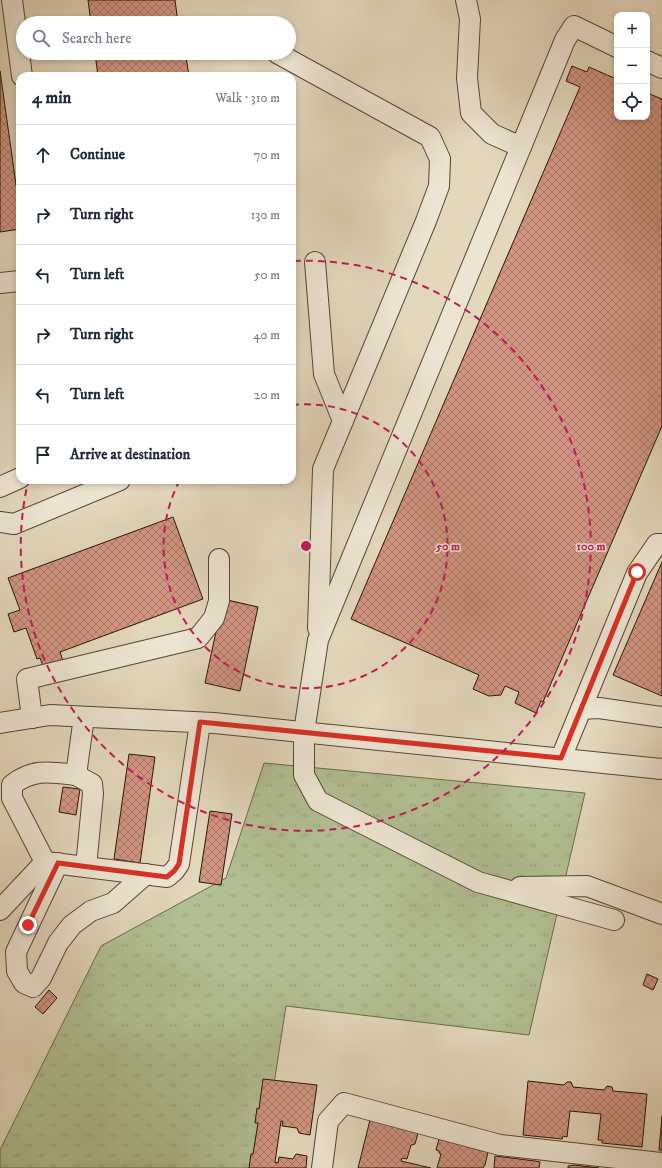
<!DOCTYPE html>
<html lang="en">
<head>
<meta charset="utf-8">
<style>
	:root { --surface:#fff; --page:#f2f2f3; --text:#1f2937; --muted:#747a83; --line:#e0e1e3 }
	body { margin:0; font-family:"IM FELL DW Pica",serif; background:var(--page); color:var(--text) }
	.controls { position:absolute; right:12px; top:12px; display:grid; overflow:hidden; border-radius:8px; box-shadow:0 2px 6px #0003 }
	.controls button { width:36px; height:36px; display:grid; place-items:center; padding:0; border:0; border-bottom:1px solid var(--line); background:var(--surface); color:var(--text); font:20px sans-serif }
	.stop { position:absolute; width:12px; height:12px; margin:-9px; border:3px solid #d93025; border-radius:50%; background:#fff }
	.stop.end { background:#d93025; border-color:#fff; box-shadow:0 1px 4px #0008 }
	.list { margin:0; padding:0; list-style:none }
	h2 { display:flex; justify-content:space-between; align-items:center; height:52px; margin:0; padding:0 16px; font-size:17px }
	h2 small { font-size:13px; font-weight:400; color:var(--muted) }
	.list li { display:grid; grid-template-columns:26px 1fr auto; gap:12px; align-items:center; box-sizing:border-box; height:60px; padding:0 16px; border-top:1px solid var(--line) }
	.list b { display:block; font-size:15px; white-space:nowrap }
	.list em { font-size:13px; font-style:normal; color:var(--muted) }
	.icon { flex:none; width:22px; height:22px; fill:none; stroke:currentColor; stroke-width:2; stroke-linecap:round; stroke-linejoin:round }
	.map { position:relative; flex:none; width:662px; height:1168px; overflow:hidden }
	.search { position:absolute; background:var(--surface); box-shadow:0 2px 6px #0003; left:16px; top:16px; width:280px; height:44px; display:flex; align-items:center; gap:10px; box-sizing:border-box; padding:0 14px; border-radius:22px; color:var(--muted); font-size:15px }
	.panel { position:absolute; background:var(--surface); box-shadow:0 2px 6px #0003; left:16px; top:72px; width:280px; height:412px; border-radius:12px }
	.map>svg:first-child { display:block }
</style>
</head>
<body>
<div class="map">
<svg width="662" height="1168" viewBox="0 0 662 1168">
	<defs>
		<pattern id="grass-tufts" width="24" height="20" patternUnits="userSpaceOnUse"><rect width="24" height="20" fill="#b1bf92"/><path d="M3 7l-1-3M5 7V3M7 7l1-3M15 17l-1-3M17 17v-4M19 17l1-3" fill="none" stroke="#98a37c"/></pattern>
		<pattern id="building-cross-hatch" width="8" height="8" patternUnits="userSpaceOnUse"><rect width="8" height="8" fill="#d29582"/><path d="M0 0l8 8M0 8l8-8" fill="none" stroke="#aa7868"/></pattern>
	</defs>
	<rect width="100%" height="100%" fill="#e3d7bc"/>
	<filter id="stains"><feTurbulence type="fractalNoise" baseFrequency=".005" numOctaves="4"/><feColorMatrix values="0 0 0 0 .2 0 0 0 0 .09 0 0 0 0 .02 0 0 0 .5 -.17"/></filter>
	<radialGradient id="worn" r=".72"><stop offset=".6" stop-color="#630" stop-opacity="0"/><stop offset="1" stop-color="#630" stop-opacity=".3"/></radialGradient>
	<polygon fill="url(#grass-tufts)" stroke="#6c6a4a" points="264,763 585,793 529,1035 286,1006 261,1168 0,1168 0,1150 101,946 226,878"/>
	<g fill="url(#building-cross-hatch)" stroke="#281501">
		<polygon points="88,0 175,0 178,23 91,23"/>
		<polygon points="95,53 182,53 183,57 186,57 189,76 98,76"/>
		<polygon points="572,66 587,72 589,67 614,78 617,71 617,117 647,117 647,93 662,99 662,426 543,702 541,701 536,713 515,703 519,692 505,686 501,695 489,696 473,689 479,675 351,619 580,87 566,81"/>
		<polygon points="0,71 20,213 20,229 0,232"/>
		<polygon points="173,517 203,599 60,652 64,664 45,671 40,658 37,659 26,628 14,632 8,614 20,610 8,578"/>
		<polygon points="662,562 662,696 613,675"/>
		<polygon points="223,599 258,607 240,691 205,683"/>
		<polygon points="129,754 155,757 140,863 114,859"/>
		<polygon points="63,787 80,789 76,815 59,812"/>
		<polygon points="210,811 232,814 221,885 199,882"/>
		<polygon points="647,974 658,979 653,990 643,985"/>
		<polygon points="49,990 57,998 43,1014 35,1007"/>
		<polygon points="263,1079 317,1085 310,1135 299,1133 297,1128 282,1126 283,1121 281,1121 275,1162 278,1163 279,1157 293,1159 296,1154 307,1156 306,1168 249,1168 251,1154 253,1154 258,1123 255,1123 257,1108 259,1109"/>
		<polygon points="528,1081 564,1085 567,1082 571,1082 573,1087 604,1090 607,1086 612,1087 613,1091 647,1094 642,1147 602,1143 602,1140 598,1140 601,1114 570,1111 567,1137 563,1136 562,1139 523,1135"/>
		<polygon points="662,1116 662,1151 659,1150"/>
		<polygon points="370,1120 418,1133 415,1144 411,1145 407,1159 402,1158 401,1161 431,1168 358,1168"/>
		<polygon points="439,1139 488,1152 485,1165 483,1168 437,1168 441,1154 439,1153 439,1151 436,1150"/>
		<polygon points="495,1156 535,1161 540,1162 539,1168 494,1168"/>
		<polygon points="574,1165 599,1168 568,1168 568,1166"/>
	</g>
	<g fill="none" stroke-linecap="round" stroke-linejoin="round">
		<defs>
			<g id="minor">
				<polyline points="12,0 22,76"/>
				<polyline points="466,0 470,19 467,78 471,113 492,134 521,147"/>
				<polyline points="277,53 430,137 440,159 439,186 426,221 323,469 318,628"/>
				<polyline points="647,61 662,68"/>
				<polyline points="315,262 324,374 343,421"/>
				<polyline points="0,283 20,281"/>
				<polyline points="0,487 20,478"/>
				<polyline points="0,522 14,524 120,480"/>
				<polyline points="581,709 599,708 662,717"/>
				<polyline points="32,718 27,679 198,638 214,618 219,601 219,559"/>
				<polyline points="0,723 50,715 214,723 662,769"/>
				<polyline points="561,758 637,573 657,544 662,544"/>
				<polyline points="76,775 92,784 93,794 86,867"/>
				<path d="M45 862 12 798V785C33 768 51 772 76 775L84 717"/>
				<polyline points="58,863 16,952 17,971 24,983 33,987 41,978 58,943 72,925 91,911 113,903 146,874"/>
				<polyline points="520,887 587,886 662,914"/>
				<polyline points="0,910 45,862 167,877 174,871 179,864 200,723"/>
				<polyline points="614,920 478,882 318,801 304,775 304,732 318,640 565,40 574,26 617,47"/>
				<polyline points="322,1168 328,1121 344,1103 500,1145 662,1163"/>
			</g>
		</defs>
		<use href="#minor" stroke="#574630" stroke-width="22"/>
		<use href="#minor" stroke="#ede5d3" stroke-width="20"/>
	</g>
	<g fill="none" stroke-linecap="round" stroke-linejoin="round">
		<polyline stroke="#d93025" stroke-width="5" points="28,925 58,863 167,877 174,871 179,864 200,722 561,758 637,572"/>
	</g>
	<g fill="none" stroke="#c2185b" stroke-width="2" stroke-dasharray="7 5">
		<path d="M292 405A142 142 0 1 1 180 480"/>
		<path d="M294 261A285 285 0 1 1 28 482"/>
	</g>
	<circle cx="306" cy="546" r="6" fill="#c2185b" stroke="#ede5d3" stroke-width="2"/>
	<g font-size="12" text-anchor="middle" font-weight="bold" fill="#c2185b" stroke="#ede5d3" stroke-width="3" stroke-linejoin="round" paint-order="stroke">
		<text x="448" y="550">50 m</text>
		<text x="591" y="550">100 m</text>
	</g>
	<rect width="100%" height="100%" filter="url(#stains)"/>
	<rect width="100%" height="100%" fill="url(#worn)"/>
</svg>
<div class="controls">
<button>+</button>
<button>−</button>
<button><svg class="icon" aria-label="locate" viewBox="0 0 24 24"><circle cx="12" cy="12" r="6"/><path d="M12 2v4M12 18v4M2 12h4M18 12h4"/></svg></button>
</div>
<div class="stop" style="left:637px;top:572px"></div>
<div class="stop end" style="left:28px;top:925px"></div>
<div class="search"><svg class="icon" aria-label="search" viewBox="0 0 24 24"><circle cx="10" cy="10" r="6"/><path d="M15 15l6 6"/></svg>Search here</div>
<section class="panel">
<h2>4 min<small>Walk · 310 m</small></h2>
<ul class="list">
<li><svg class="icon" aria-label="ahead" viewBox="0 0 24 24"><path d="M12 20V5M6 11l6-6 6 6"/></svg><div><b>Continue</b></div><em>70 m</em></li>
<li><svg class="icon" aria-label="right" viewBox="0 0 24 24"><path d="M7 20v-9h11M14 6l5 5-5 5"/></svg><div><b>Turn right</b></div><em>130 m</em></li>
<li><svg class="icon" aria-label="left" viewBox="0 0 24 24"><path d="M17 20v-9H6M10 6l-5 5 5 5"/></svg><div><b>Turn left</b></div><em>50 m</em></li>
<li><svg class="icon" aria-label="right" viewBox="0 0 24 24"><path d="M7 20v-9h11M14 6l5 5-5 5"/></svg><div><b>Turn right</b></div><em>40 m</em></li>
<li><svg class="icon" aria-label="left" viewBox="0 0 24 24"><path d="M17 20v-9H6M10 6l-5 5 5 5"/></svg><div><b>Turn left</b></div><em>20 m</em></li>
<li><svg class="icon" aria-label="arrive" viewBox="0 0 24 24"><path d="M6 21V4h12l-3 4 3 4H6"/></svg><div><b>Arrive at destination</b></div></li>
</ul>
</section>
</div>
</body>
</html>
